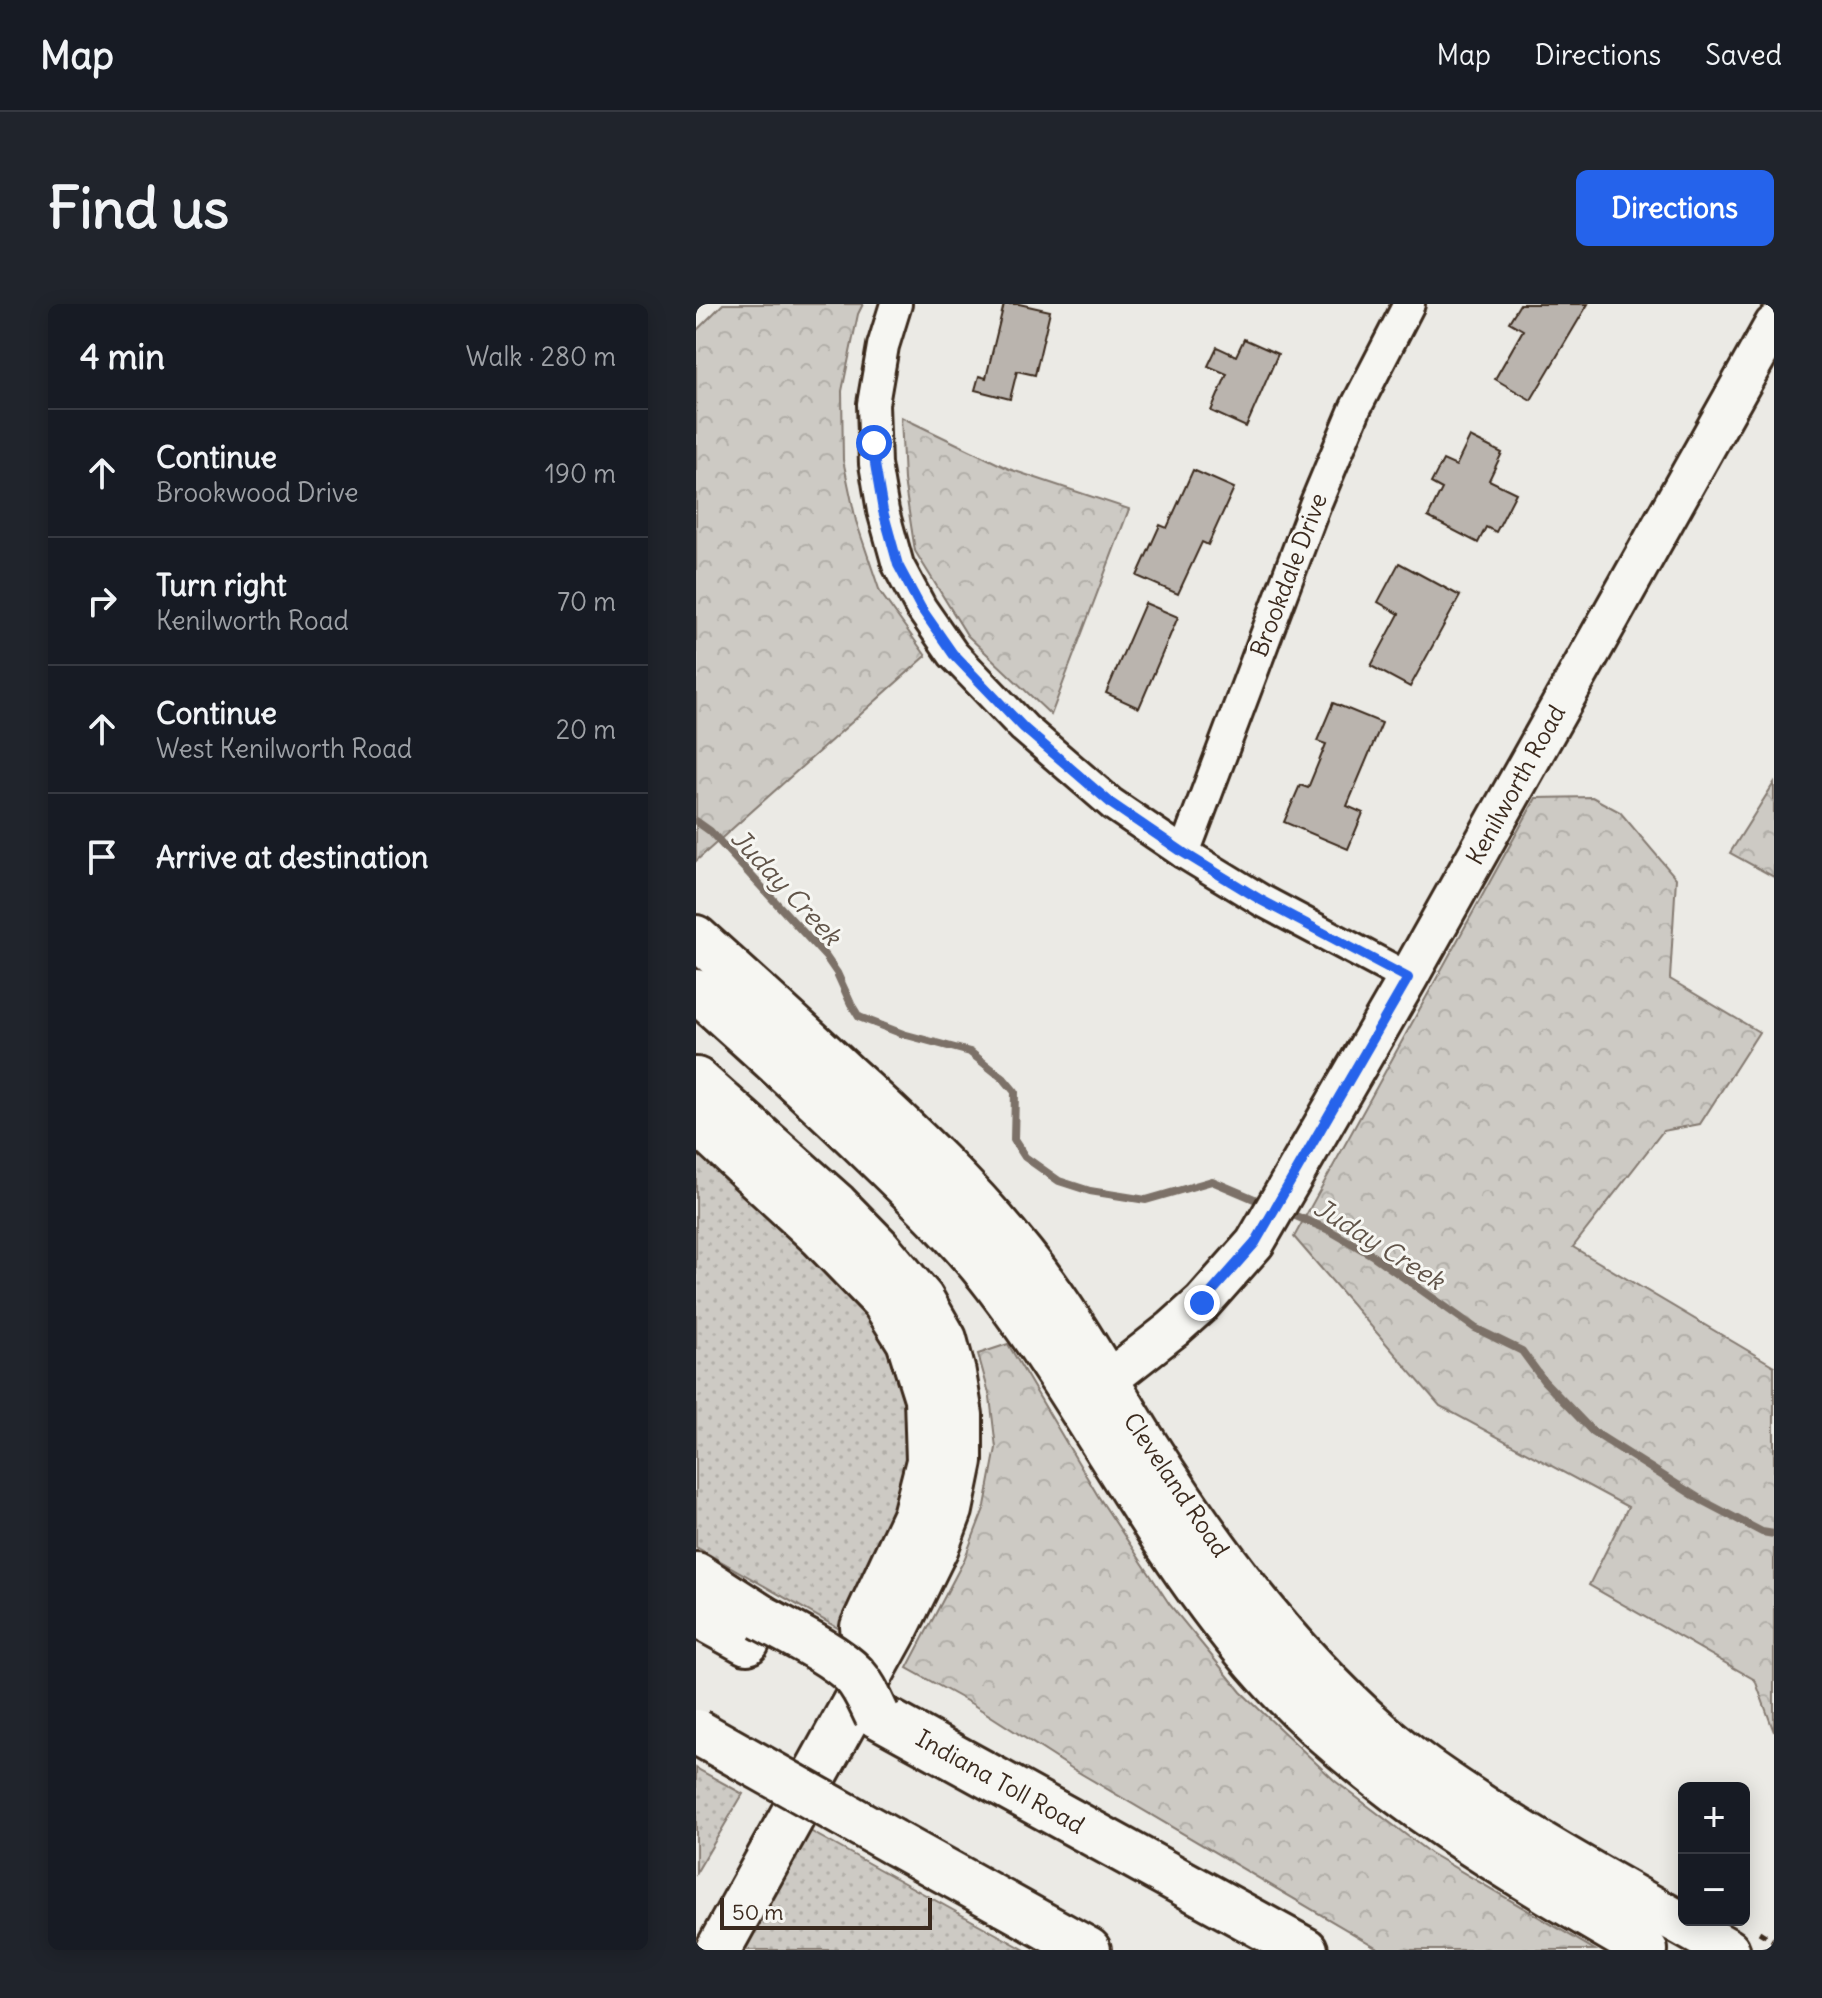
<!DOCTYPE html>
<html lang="en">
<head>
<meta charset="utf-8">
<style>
	:root { --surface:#171b24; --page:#20242c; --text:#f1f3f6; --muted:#9ea1a6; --line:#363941; --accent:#2563eb }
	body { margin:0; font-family:Delius,sans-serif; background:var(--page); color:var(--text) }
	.controls { position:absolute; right:24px; bottom:24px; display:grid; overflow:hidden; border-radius:12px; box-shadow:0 4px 20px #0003 }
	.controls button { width:72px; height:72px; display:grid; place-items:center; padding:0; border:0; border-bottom:2px solid var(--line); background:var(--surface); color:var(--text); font:40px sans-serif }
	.scale { position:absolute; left:24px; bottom:20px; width:212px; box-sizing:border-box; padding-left:8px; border:4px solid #3b2a1e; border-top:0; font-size:22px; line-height:28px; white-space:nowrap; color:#3b2a1e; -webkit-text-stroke:6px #f6f6f2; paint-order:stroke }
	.stop { position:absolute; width:24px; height:24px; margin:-18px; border:6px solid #2563eb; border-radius:50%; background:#fff }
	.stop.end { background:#2563eb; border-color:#fff; box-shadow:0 2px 8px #0008 }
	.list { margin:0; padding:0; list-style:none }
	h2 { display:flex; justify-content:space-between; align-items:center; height:104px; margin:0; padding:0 32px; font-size:34px }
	h2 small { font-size:26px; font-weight:400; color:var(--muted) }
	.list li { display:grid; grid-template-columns:52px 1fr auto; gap:24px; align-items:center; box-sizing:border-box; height:128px; padding:0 32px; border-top:2px solid var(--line) }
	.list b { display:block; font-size:30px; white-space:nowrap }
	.list p { margin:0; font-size:26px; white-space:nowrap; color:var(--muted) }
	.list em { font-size:26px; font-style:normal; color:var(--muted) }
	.icon { flex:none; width:44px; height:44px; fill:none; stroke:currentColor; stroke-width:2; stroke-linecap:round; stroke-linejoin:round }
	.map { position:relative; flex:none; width:1078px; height:1646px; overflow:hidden; border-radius:12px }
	header { display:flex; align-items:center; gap:48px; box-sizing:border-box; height:112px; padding:0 40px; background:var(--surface); border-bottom:2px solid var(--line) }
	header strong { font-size:38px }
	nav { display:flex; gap:44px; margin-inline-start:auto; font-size:28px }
	.intro { display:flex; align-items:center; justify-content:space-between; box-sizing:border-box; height:192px; padding:0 48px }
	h1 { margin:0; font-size:56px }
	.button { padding:20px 36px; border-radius:12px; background:var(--accent); color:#fff; font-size:28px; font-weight:700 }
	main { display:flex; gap:48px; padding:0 48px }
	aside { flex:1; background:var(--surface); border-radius:12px; box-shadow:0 4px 20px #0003 }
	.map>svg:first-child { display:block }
</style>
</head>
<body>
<header>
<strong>Map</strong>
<nav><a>Map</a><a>Directions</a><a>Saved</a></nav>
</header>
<div class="intro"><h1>Find us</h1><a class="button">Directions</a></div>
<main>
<aside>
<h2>4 min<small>Walk · 280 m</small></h2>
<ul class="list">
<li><svg class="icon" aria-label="ahead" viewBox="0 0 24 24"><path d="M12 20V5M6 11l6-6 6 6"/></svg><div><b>Continue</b><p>Brookwood Drive</p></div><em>190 m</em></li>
<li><svg class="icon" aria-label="right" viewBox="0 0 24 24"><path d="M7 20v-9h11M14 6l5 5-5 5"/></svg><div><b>Turn right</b><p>Kenilworth Road</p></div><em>70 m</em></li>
<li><svg class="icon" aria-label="ahead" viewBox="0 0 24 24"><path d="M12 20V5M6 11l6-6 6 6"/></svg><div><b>Continue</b><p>West Kenilworth Road</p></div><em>20 m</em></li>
<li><svg class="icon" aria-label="arrive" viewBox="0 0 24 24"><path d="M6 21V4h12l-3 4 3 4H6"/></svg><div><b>Arrive at destination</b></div></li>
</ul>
</aside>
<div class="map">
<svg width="1078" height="1646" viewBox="0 0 1078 1646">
	<defs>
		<pattern id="green-dots" width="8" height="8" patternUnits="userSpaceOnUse" patternTransform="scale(2)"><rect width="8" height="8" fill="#cdcac4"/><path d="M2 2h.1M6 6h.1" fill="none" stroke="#b1aea8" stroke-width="1.8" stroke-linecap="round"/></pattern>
		<pattern id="forest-crowns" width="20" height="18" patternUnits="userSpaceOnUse" patternTransform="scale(2)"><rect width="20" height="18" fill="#cdcac4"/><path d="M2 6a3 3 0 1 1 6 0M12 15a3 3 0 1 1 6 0" fill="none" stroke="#b1aea8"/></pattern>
	</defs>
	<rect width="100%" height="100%" fill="#ebeae5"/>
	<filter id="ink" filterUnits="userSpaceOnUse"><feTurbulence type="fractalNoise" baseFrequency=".0125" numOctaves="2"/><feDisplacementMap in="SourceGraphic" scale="16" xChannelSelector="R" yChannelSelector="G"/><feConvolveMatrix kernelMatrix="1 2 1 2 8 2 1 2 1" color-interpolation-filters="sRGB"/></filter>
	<g filter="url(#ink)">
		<g fill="url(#green-dots)" stroke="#847a71" stroke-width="2">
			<polygon points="0,839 71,902 181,1021 200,1058 210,1088 212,1129 209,1173 196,1215 142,1324 0,1243"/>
			<polygon points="0,1464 47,1490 0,1569"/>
			<polygon points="114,1527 329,1646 46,1646"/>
		</g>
		<g fill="url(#forest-crowns)" stroke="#847a71" stroke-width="2">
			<polygon points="27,0 167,0 162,10 146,87 147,156 160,217 184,288 230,352 0,557 0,27"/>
			<polygon points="205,113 313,165 433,205 355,411 271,331 219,247 208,176"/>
			<polygon points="1078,479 1078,573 1034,549"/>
			<polygon points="896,493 924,508 980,574 974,675 1063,728 1004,820 967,827 877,943 1078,1062 1078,1428 1059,1376 893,1281 932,1203 744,1102 598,933 840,494"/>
			<polygon points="312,1040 402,1192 474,1301 545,1388 639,1477 734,1549 899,1646 685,1646 377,1465 276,1400 211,1364 268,1256 289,1202 300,1144 294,1093 282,1050"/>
		</g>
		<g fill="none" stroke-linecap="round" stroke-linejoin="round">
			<g stroke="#7c7167" stroke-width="8">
				<polyline points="0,517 14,527 130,653 141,669 155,700 163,713 207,730 274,748 308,775 319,788 318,836 329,853 363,877 394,887 450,896 516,877 570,900"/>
				<polyline points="590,908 631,925 676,951 779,1024 826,1047 848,1077 896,1127 1007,1197 1066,1228 1078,1230"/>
			</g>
		</g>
		<g fill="#bab4ae" stroke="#3b2a1e" stroke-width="2">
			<polygon points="308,0 323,0 354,7 339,71 321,67 314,95 279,86 283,72 290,74"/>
			<polygon points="824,0 892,0 835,96 799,75 827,26 813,18"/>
			<polygon points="548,35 582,50 550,123 515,107 531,70 512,62 521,43 540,52"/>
			<polygon points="774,133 806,149 793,176 820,189 800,228 790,223 782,239 732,213 746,185 735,179 747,156 760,162"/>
			<polygon points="497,166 538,184 512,241 506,238 482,290 441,272 464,221 471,224"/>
			<polygon points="703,259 764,292 714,383 675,362 703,310 682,298"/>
			<polygon points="449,299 482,313 443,404 410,389"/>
			<polygon points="637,399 686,419 651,502 667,509 652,545 588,518 604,481 612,484 630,440 621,437"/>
		</g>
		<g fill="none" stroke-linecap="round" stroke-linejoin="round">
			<defs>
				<g id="minor">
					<polyline points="200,0 187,42 177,100 179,160 187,207 202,261 225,304 257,350 328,424 416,500 488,549 565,596 712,674"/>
					<polyline points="488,549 619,201 660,103 713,0"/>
				</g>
				<polyline id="tertiary" points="412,1076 477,1025 506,999 559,939 712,674 1078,21"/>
				<g id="secondary">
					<path d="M0 633C51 679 102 725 152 772 214 828 275 886 327 951 375 1011 411 1078 451 1142 517 1246 591 1345 683 1427 715 1456 754 1481 790 1505 868 1555 951 1600 1032 1646"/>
					<path d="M0 687C65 745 129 803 191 864 229 901 267 938 299 980 399 1111 468 1263 582 1384 688 1495 819 1570 950 1646"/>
				</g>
				<g id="motorway">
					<polyline points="0,776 140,901 182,944 225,995 248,1035 257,1069 264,1111 264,1157 254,1206 240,1243 198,1328 22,1646"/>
					<polyline points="0,816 126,933 188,997 213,1037 231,1094 233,1157 219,1212 167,1323"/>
					<polyline points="0,1271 65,1313"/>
					<polyline points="0,1310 51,1338"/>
					<polyline points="181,1411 609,1646"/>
					<polyline points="197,1538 392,1646"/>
				</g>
			</defs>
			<use href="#minor" stroke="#3b2a1e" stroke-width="36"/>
			<use href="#tertiary" stroke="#3b2a1e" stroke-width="44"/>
			<use href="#secondary" stroke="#3b2a1e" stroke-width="48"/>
			<use href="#motorway" stroke="#3b2a1e" stroke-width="50"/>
			<polyline stroke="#3b2a1e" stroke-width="5" stroke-dasharray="8 6" stroke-linecap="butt" points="1063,1628 1078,1637"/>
			<use href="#minor" stroke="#f6f6f2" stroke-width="30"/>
			<use href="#tertiary" stroke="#f6f6f2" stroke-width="38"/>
			<use href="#secondary" stroke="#f6f6f2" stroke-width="42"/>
			<use href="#motorway" stroke="#f6f6f2" stroke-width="44"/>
			<defs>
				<g id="motorway-bridge">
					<path d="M65 1313C92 1328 138 1350 158 1371 169 1383 174 1397 181 1411"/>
					<polyline points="1,1428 197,1538"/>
				</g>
			</defs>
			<use href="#motorway-bridge" stroke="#3b2a1e" stroke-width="50" stroke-linecap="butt"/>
			<use href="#motorway-bridge" stroke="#f6f6f2" stroke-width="44"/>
		</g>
	</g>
	<g fill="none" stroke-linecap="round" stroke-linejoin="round" filter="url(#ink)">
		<polyline stroke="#2563eb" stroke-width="10" points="178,139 179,160 187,207 202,261 225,304 257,350 328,424 416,500 488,549 565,596 712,674 559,939 506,999"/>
	</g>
	<g text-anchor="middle" stroke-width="6" stroke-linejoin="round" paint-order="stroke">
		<g font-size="24" fill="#3b2a1e" stroke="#f6f6f2">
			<text transform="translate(593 271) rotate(-69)" y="8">Brookdale Drive</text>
			<text transform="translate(820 481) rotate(-61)" y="8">Kenilworth Road</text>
			<text transform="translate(480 1181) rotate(56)" y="8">Cleveland Road</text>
			<text transform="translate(304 1478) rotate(29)" y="8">Indiana Toll Road</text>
		</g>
		<g font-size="26" font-style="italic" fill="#615449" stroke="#f6f6f2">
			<text transform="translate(90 583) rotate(47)" y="9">Juday Creek</text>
			<text transform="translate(683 940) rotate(32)" y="9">Juday Creek</text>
		</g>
	</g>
</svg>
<div class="controls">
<button>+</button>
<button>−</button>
</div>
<div class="scale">50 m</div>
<div class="stop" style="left:178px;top:139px"></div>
<div class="stop end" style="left:506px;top:999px"></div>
</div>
</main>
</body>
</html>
